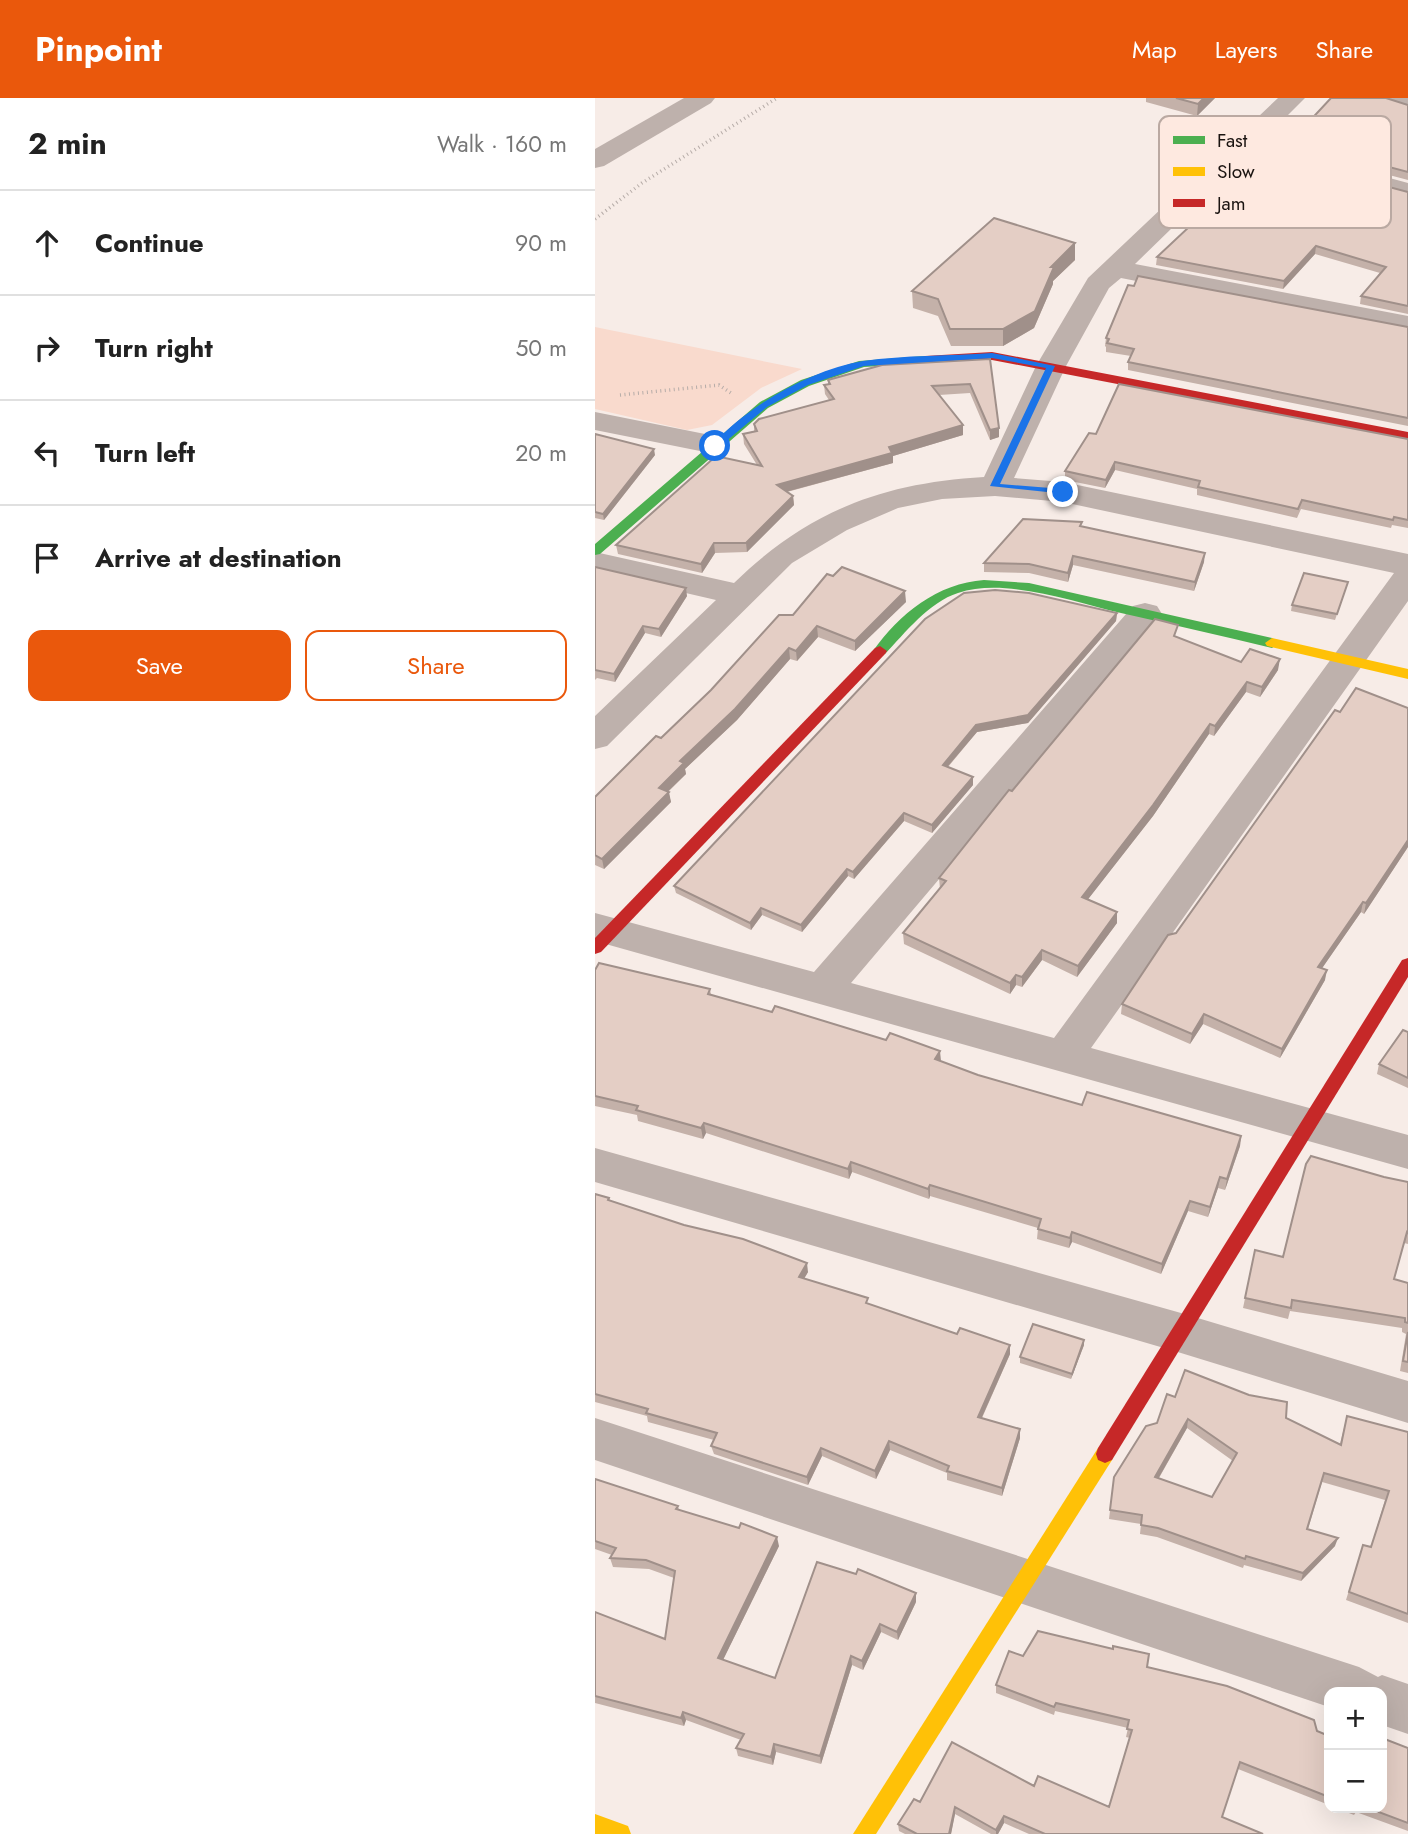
<!DOCTYPE html>
<html lang="en">
<head>
<meta charset="utf-8">
<style>
	:root { --surface:#fff; --page:#f6f6f6; --text:#222; --muted:#767676; --line:#e0e0e0; --accent:#ea580c }
	body { margin:0; font-family:Jost,sans-serif; background:var(--page); color:var(--text) }
	.controls { position:absolute; right:21px; bottom:21px; display:grid; overflow:hidden; border-radius:14px; box-shadow:0 7px 28px #0002 }
	.controls button { width:63px; height:63px; display:grid; place-items:center; padding:0; border:0; border-bottom:2px solid var(--line); background:var(--surface); color:var(--text); font:35px sans-serif }
	.stop { position:absolute; width:21px; height:21px; margin:-16px; border:5px solid #1a73e8; border-radius:50%; background:#fff }
	.stop.end { background:#1a73e8; border-color:#fff; box-shadow:0 2px 7px #0008 }
	.list { margin:0; padding:0; list-style:none }
	h2 { display:flex; justify-content:space-between; align-items:center; height:91px; margin:0; padding:0 28px; font-size:30px }
	h2 small { font-size:23px; font-weight:400; color:var(--muted) }
	.list li { display:grid; grid-template-columns:46px 1fr auto; gap:21px; align-items:center; box-sizing:border-box; height:105px; padding:0 28px; border-top:2px solid var(--line) }
	.list b { display:block; font-size:26px; white-space:nowrap }
	.list em { font-size:23px; font-style:normal; color:var(--muted) }
	.actions { display:flex; gap:14px; padding:21px 28px }
	.actions a { flex:1; padding:16px 0; border:2px solid var(--accent); border-radius:14px; text-align:center; font-size:24px; color:var(--accent) }
	.actions .main { background:var(--accent); color:#fff }
	.icon { flex:none; width:38px; height:38px; fill:none; stroke:currentColor; stroke-width:2; stroke-linecap:round; stroke-linejoin:round }
	.map { position:relative; flex:none; width:813px; height:1736px; overflow:hidden }
	header { display:flex; align-items:center; gap:42px; box-sizing:border-box; height:98px; padding:0 35px; background:var(--accent); color:#fff }
	header strong { font-size:33px }
	nav { display:flex; gap:38px; margin-inline-start:auto; font-size:24px }
	main { display:flex }
	aside { flex:1; background:var(--surface) }
	.map>svg:first-child { display:block }
</style>
</head>
<body>
<header>
<strong>Pinpoint</strong>
<nav><a>Map</a><a>Layers</a><a>Share</a></nav>
</header>
<main>
<aside>
<h2>2 min<small>Walk · 160 m</small></h2>
<ul class="list">
<li><svg class="icon" aria-label="ahead" viewBox="0 0 24 24"><path d="M12 20V5M6 11l6-6 6 6"/></svg><div><b>Continue</b></div><em>90 m</em></li>
<li><svg class="icon" aria-label="right" viewBox="0 0 24 24"><path d="M7 20v-9h11M14 6l5 5-5 5"/></svg><div><b>Turn right</b></div><em>50 m</em></li>
<li><svg class="icon" aria-label="left" viewBox="0 0 24 24"><path d="M17 20v-9H6M10 6l-5 5 5 5"/></svg><div><b>Turn left</b></div><em>20 m</em></li>
<li><svg class="icon" aria-label="arrive" viewBox="0 0 24 24"><path d="M6 21V4h12l-3 4 3 4H6"/></svg><div><b>Arrive at destination</b></div></li>
</ul>
<div class="actions"><a class="main">Save</a><a>Share</a></div>
</aside>
<div class="map">
<svg width="813" height="1736" viewBox="0 0 813 1736">
	<rect width="100%" height="100%" fill="#f7ece7"/>
	<polygon fill="#f9dacd" points="0,229 207,271 166,290 117,327 92,332 0,311"/>
	<g fill="none" stroke-linecap="round" stroke-linejoin="round">
		<g stroke="#b6aca8" stroke-width="3.5" stroke-dasharray="1 3.5" stroke-linecap="butt">
			<polyline points="0,121 47,85 182,0"/>
			<polyline points="25,297 124,287 136,295"/>
		</g>
		<g fill="#beb1ac" fill-rule="evenodd">
			<polygon points="89,0 120,0 116,5 9,68 0,70 0,51"/>
			<path d="M683 0H710L665 45 813 85V101L652 57 540 166 813 218V236L526 180 514 190 471 268 419 380 468 384 813 456V503L496 950 813 1037V1071L0 843V815L219 874 538 508 550 505 562 508 567 516 562 524 256 885 459 940 799 475 468 404 400 398 347 401 303 410 252 432 197 465 12 648 0 651V618L121 502 0 474V454L139 485C213 413 287 385 389 379L441 268 493 180Z"/>
			<polygon points="785,0 813,0 813,12 789,5"/>
			<polygon points="0,314 120,338 131,340 135,347 131,354 120,356 0,332"/>
			<polygon points="0,1050 586,1215 813,1283 813,1325 586,1255 0,1084"/>
			<polygon points="0,1320 764,1569 783,1579 787,1577 813,1586 813,1636 787,1627 787,1594 734,1594 734,1609 0,1362"/>
		</g>
		<g fill="#4caf50" fill-rule="evenodd">
			<polygon points="330,258 336,262 334,265 269,269 214,288 173,310 5,456 0,457 0,446 165,304 206,282 264,263"/>
			<path d="M389 482 434 485 677 540 684 545 677 550C627 538 576 526 526 515 479 504 410 479 363 495 334 504 310 535 290 556H280L278 553C304 516 343 485 389 482Z"/>
		</g>
		<g fill="#ffc107" fill-rule="evenodd">
			<polygon points="677,540 813,571 813,581 672,548 670,545"/>
			<polygon points="510,1347 517,1350 519,1356 517,1362 281,1736 258,1736 503,1350"/>
			<polygon points="0,1716 33,1728 36,1736 0,1736"/>
		</g>
		<g fill="#c62828" fill-rule="evenodd">
			<polygon points="397,254 813,334 813,342 397,262 330,266 324,262 330,258"/>
			<polygon points="285,548 292,553 290,556 6,854 0,856 0,840 280,550"/>
			<polygon points="813,860 813,879 517,1362 510,1365 503,1362 501,1356 503,1350 807,862"/>
		</g>
	</g>
	<g fill="#c4b1a9" fill-rule="evenodd">
		<polygon points="551,0 620,0 602,18 551,4"/>
		<polygon points="813,7 813,82 696,51 696,43"/>
		<polygon points="813,94 813,216 765,206 766,198 785,175 720,156 688,191 561,167 562,159 638,100"/>
		<polygon points="480,145 480,162 458,183 458,186 439,230 408,248 356,248 343,218 318,210 317,193"/>
		<polygon points="813,229 813,328 533,272 533,264 536,258 511,254 511,249 510,248 511,240"/>
		<polygon points="395,261 404,339 395,342 375,295 344,297 368,327 368,337 298,358 298,365 192,394 198,398 199,407 152,454 120,455 107,475 23,456 21,447 162,367 149,346 148,336 159,333 159,326 234,302 230,296 229,287 233,286 233,282"/>
		<polygon points="0,336 60,357 9,422 0,420"/>
		<polygon points="501,336 813,341 813,430 797,427 796,430 706,411 702,420 602,397 602,391 520,372 510,390 470,382 470,373"/>
		<polygon points="487,429 609,464 599,493 478,467 473,484 434,475 389,474 389,465"/>
		<polygon points="0,469 92,498 66,539 50,535 20,584 2,580 0,582"/>
		<polygon points="751,490 740,522 696,513 697,507"/>
		<polygon points="311,504 260,553 223,539 202,563 195,561 142,622 90,671 91,676 73,694 76,704 9,771 0,767 0,699 66,640 198,517"/>
		<polygon points="522,515 521,523 433,625 382,634 353,669 378,687 337,735 309,723 259,781 253,778 207,834 167,817 156,832 81,795 79,788"/>
		<polygon points="582,538 582,539 646,564 683,572 665,599 651,594 619,638 614,636 558,718 493,801 522,814 522,825 482,879 447,862 427,889 421,887 415,896 309,846 308,835 345,791 344,780 417,693"/>
		<polygon points="813,749 769,816 766,814 727,870 730,882 685,960 608,926 595,946 526,916 527,906 581,835"/>
		<polygon points="0,872 115,891 116,897 346,963 383,977 487,1007 646,1038 645,1048 630,1092 623,1090 613,1119 593,1113 566,1176 477,1144 474,1150 442,1141 443,1130 335,1098 334,1101 257,1074 254,1081 111,1035 108,1041 43,1023 42,1017 0,1008"/>
		<polygon points="813,934 813,990 782,976 784,966"/>
		<polygon points="789,1079 813,1084 813,1146 809,1145 799,1181 813,1185 813,1275 805,1273 811,1236 807,1234 807,1230 695,1213 693,1221 648,1210 660,1152 688,1159"/>
		<polygon points="0,1096 14,1100 15,1103 213,1174 209,1180 274,1206 415,1256 387,1320 425,1340 407,1398 352,1382 352,1375 295,1352 281,1381 227,1358 213,1387 119,1356 116,1348 119,1342 53,1324 52,1318 0,1304"/>
		<polygon points="489,1242 489,1247 476,1281 425,1265 425,1259"/>
		<path d="M580 1299 691 1320 745 1346 752 1318 813 1334V1525L751 1502 768 1447 776 1449 790 1402 727 1384 713 1431 740 1448 706 1483 649 1467 648 1470 562 1439 545 1436 546 1426 514 1421 519 1379 562 1325ZM592 1330 638 1363 617 1399 564 1380Z"/>
		<polygon points="0,1381 83,1408 84,1412 184,1448 128,1562 180,1580 321,1504 303,1542 286,1534 268,1572 257,1567 226,1666 181,1654 178,1667 143,1658 141,1650 146,1642 91,1622 89,1628 0,1605 0,1514 70,1541 79,1480 54,1471 18,1469 15,1460 17,1457 0,1451"/>
		<polygon points="428,1558 552,1569 734,1638 734,1707 643,1671 627,1719 668,1736 434,1736 409,1725 403,1736 396,1736 360,1716 356,1736 310,1736 304,1733 303,1726 325,1704 439,1688 514,1709 535,1640 531,1639 533,1630 460,1613 459,1617 401,1595 401,1587"/>
		<polygon points="813,1650 813,1733 761,1714 759,1717 741,1710 787,1710"/>
	</g>
	<g fill="#a0908a">
		<polygon points="609,0 620,0 602,18 603,6"/>
		<polygon points="480,145 480,162 458,183 458,186 439,230 408,248 408,231 456,169"/>
		<polygon points="721,148 720,156 688,191 689,183"/>
		<polygon points="368,327 368,337 298,358 298,365 183,396 182,387 294,349"/>
		<polygon points="404,330 404,339 395,342 395,332"/>
		<polygon points="59,351 60,357 9,422 8,416"/>
		<polygon points="520,364 520,372 510,390 511,382"/>
		<polygon points="198,398 199,407 152,454 151,445"/>
		<polygon points="119,445 120,455 107,475 106,466"/>
		<polygon points="610,455 609,464 599,493 600,484"/>
		<polygon points="478,458 478,467 473,484 473,475"/>
		<polygon points="91,490 92,498 66,539 64,531"/>
		<polygon points="310,493 311,504 260,553 260,543"/>
		<polygon points="522,515 521,523 433,625 382,634 348,674 348,667 381,627"/>
		<polygon points="48,528 50,535 20,584 19,576"/>
		<polygon points="222,528 223,539 202,563 201,553"/>
		<polygon points="194,550 195,561 142,622 90,671 91,676 66,700 64,690 85,663"/>
		<polygon points="685,561 683,572 665,599 667,589"/>
		<polygon points="652,584 651,594 619,638 620,628"/>
		<polygon points="615,626 614,636 558,718 487,809 487,799"/>
		<polygon points="378,679 378,687 337,735 337,727"/>
		<polygon points="74,694 76,704 9,771 7,761"/>
		<polygon points="309,715 309,723 259,781 258,774"/>
		<polygon points="813,742 813,749 769,816 771,805"/>
		<polygon points="252,771 253,778 207,834 206,827"/>
		<polygon points="768,804 766,814 721,879 723,869"/>
		<polygon points="166,810 167,817 156,832 155,825"/>
		<polygon points="522,814 522,825 482,879 483,868"/>
		<polygon points="447,852 447,862 427,889 427,879"/>
		<polygon points="732,872 730,882 685,960 687,951"/>
		<polygon points="421,877 421,887 415,896 415,885"/>
		<polygon points="609,916 608,926 595,946 597,936"/>
		<polygon points="345,953 346,963 340,961"/>
		<polygon points="109,1025 111,1035 108,1041 106,1030"/>
		<polygon points="646,1038 645,1048 630,1092 632,1081"/>
		<polygon points="256,1064 257,1074 254,1081 253,1071"/>
		<polygon points="625,1079 623,1090 613,1119 615,1109"/>
		<polygon points="335,1087 335,1098 334,1101 333,1091"/>
		<polygon points="595,1103 593,1113 566,1176 567,1166"/>
		<polygon points="477,1134 477,1144 474,1150 475,1140"/>
		<polygon points="212,1165 213,1174 205,1188 204,1179"/>
		<polygon points="489,1242 489,1247 476,1281 477,1276"/>
		<polygon points="415,1247 415,1256 383,1328 383,1319"/>
		<polygon points="593,1321 592,1330 559,1388 560,1379"/>
		<polygon points="425,1331 425,1340 407,1398 407,1390"/>
		<polygon points="294,1343 295,1352 281,1381 280,1373"/>
		<polygon points="226,1350 227,1358 213,1387 212,1379"/>
		<polygon points="182,1439 184,1448 125,1568 123,1560"/>
		<polygon points="743,1440 740,1448 706,1483 708,1475"/>
		<polygon points="321,1495 321,1504 303,1542 302,1534"/>
		<polygon points="285,1526 286,1534 268,1572 267,1563"/>
		<polygon points="256,1558 257,1567 226,1666 225,1658"/>
		<polygon points="88,1614 91,1622 89,1628 86,1620"/>
		<polygon points="179,1646 181,1654 178,1667 176,1659"/>
		<polygon points="360,1709 360,1716 356,1736 354,1736"/>
		<polygon points="409,1718 409,1725 403,1736 401,1736 401,1732"/>
	</g>
	<g fill="#e4cec5" stroke="#a0908a" stroke-width="2" fill-rule="evenodd">
		<polygon points="581,0 609,0 603,6"/>
		<polygon points="736,0 791,0 813,7 813,74 696,43"/>
		<polygon points="681,59 813,94 813,208 766,198 791,169 721,148 689,183 562,159 628,97 638,100"/>
		<polygon points="399,120 480,145 456,169 459,169 440,213 408,231 355,231 343,201 317,193"/>
		<polygon points="543,178 813,229 813,320 533,264 539,251 512,245 514,241 511,240 533,187 539,188"/>
		<polygon points="395,261 404,330 395,332 375,286 337,288 368,327 294,349 297,355 182,387 198,398 151,445 119,445 106,466 21,447 121,358 167,368 148,336 162,333 159,326 164,321 239,301 229,287 235,286 233,282 287,267"/>
		<polygon points="524,286 813,341 813,422 799,419 798,422 707,402 703,411 603,389 605,383 520,364 511,382 470,373 494,335 501,336"/>
		<polygon points="0,336 59,351 8,416 0,414"/>
		<polygon points="428,421 487,424 485,428 610,455 600,484 478,458 473,475 434,466 389,465"/>
		<polygon points="0,469 91,490 64,531 48,528 19,576 0,572"/>
		<polygon points="247,469 310,493 260,543 222,528 201,553 194,550 140,611 85,663 89,665 64,690 74,694 7,761 0,757 0,699 61,638 66,640 116,592 184,517 198,517 232,476 238,478"/>
		<polygon points="709,475 753,484 742,516 697,507"/>
		<polygon points="400,492 434,495 522,515 433,617 381,627 348,667 378,679 337,727 309,715 258,774 252,771 206,827 166,810 155,825 79,788 330,521 369,495"/>
		<polygon points="560,521 583,527 579,538 646,564 655,551 685,561 667,589 652,584 620,628 615,626 558,707 487,799 522,814 483,868 447,852 427,879 421,877 415,885 308,835 351,783 344,780 414,692 417,693"/>
		<polygon points="761,590 813,610 813,742 771,805 768,804 723,869 732,872 687,951 609,916 597,936 527,906 573,837 581,835 740,612 745,614"/>
		<polygon points="4,865 115,891 113,896 177,914 180,908 291,942 295,935 345,953 340,961 383,977 487,1007 492,994 646,1038 632,1081 625,1079 615,1109 595,1103 567,1166 477,1134 475,1140 443,1131 446,1121 335,1087 333,1091 256,1064 253,1071 109,1025 106,1030 41,1012 43,1008 0,998 0,872"/>
		<polygon points="808,932 813,934 813,980 784,966"/>
		<polygon points="716,1058 789,1079 813,1084 813,1135 812,1134 799,1181 813,1185 813,1225 810,1224 810,1220 697,1202 696,1210 650,1200 660,1152 688,1159 711,1066"/>
		<polygon points="0,1096 14,1100 13,1102 89,1127 148,1141 212,1165 204,1179 273,1200 271,1205 362,1236 365,1230 415,1247 383,1319 425,1331 407,1390 352,1373 354,1368 294,1343 280,1373 226,1350 212,1379 116,1348 122,1335 51,1315 53,1311 0,1296"/>
		<polygon points="438,1226 489,1242 477,1276 425,1259"/>
		<polygon points="813,1234 813,1264 808,1263"/>
		<path d="M590 1272 654 1297 692 1304 691 1320 746 1347 752 1318 813 1334V1516L754 1494 768 1447 776 1449 794 1393 729 1375 712 1431 743 1440 708 1475 651 1458 650 1461 563 1430 546 1427 547 1417 515 1412 519 1379 551 1328 562 1325 572 1296 580 1299ZM593 1321 642 1355 617 1399 560 1379Z"/>
		<polygon points="0,1381 83,1408 81,1411 144,1430 146,1425 182,1439 123,1560 180,1580 222,1464 261,1476 263,1471 321,1495 302,1534 285,1526 267,1563 256,1558 225,1658 179,1646 176,1659 141,1650 149,1636 88,1614 86,1620 0,1598 0,1514 70,1541 80,1473 51,1462 15,1460 21,1450 0,1443"/>
		<polygon points="443,1533 518,1551 518,1548 554,1556 552,1569 632,1588 719,1622 722,1633 734,1638 734,1699 645,1664 627,1719 668,1736 450,1736 409,1718 401,1732 360,1709 354,1736 322,1736 303,1726 319,1701 325,1704 357,1644 439,1688 443,1678 514,1709 537,1632 532,1631 534,1622 461,1605 459,1609 401,1587 414,1553 428,1558"/>
		<polygon points="787,1640 813,1650 813,1725 773,1710 787,1710"/>
	</g>
	<path fill="#1a73e8" d="M397 255 460 268 405 386 468 391 471 396 395 388 451 270 397 260 269 268 213 287 172 309 123 350 116 348C152 308 215 272 268 263 310 257 355 258 397 255Z"/>
	<rect x="564" y="18" width="232" height="112" rx="10" fill="#fee9e0" stroke="#baa9a2" stroke-width="2"/>
	<rect x="578" y="38" width="32" height="8" fill="#4caf50"/>
	<rect x="578" y="69" width="32" height="9" fill="#ffc107"/>
	<rect x="578" y="101" width="32" height="8" fill="#c62828"/>
	<g font-size="19" fill="#1a1310">
		<text x="622" y="49">Fast</text>
		<text x="622" y="80">Slow</text>
		<text x="622" y="112">Jam</text>
	</g>
</svg>
<div class="controls">
<button>+</button>
<button>−</button>
</div>
<div class="stop" style="left:120px;top:348px"></div>
<div class="stop end" style="left:468px;top:394px"></div>
</div>
</main>
</body>
</html>
